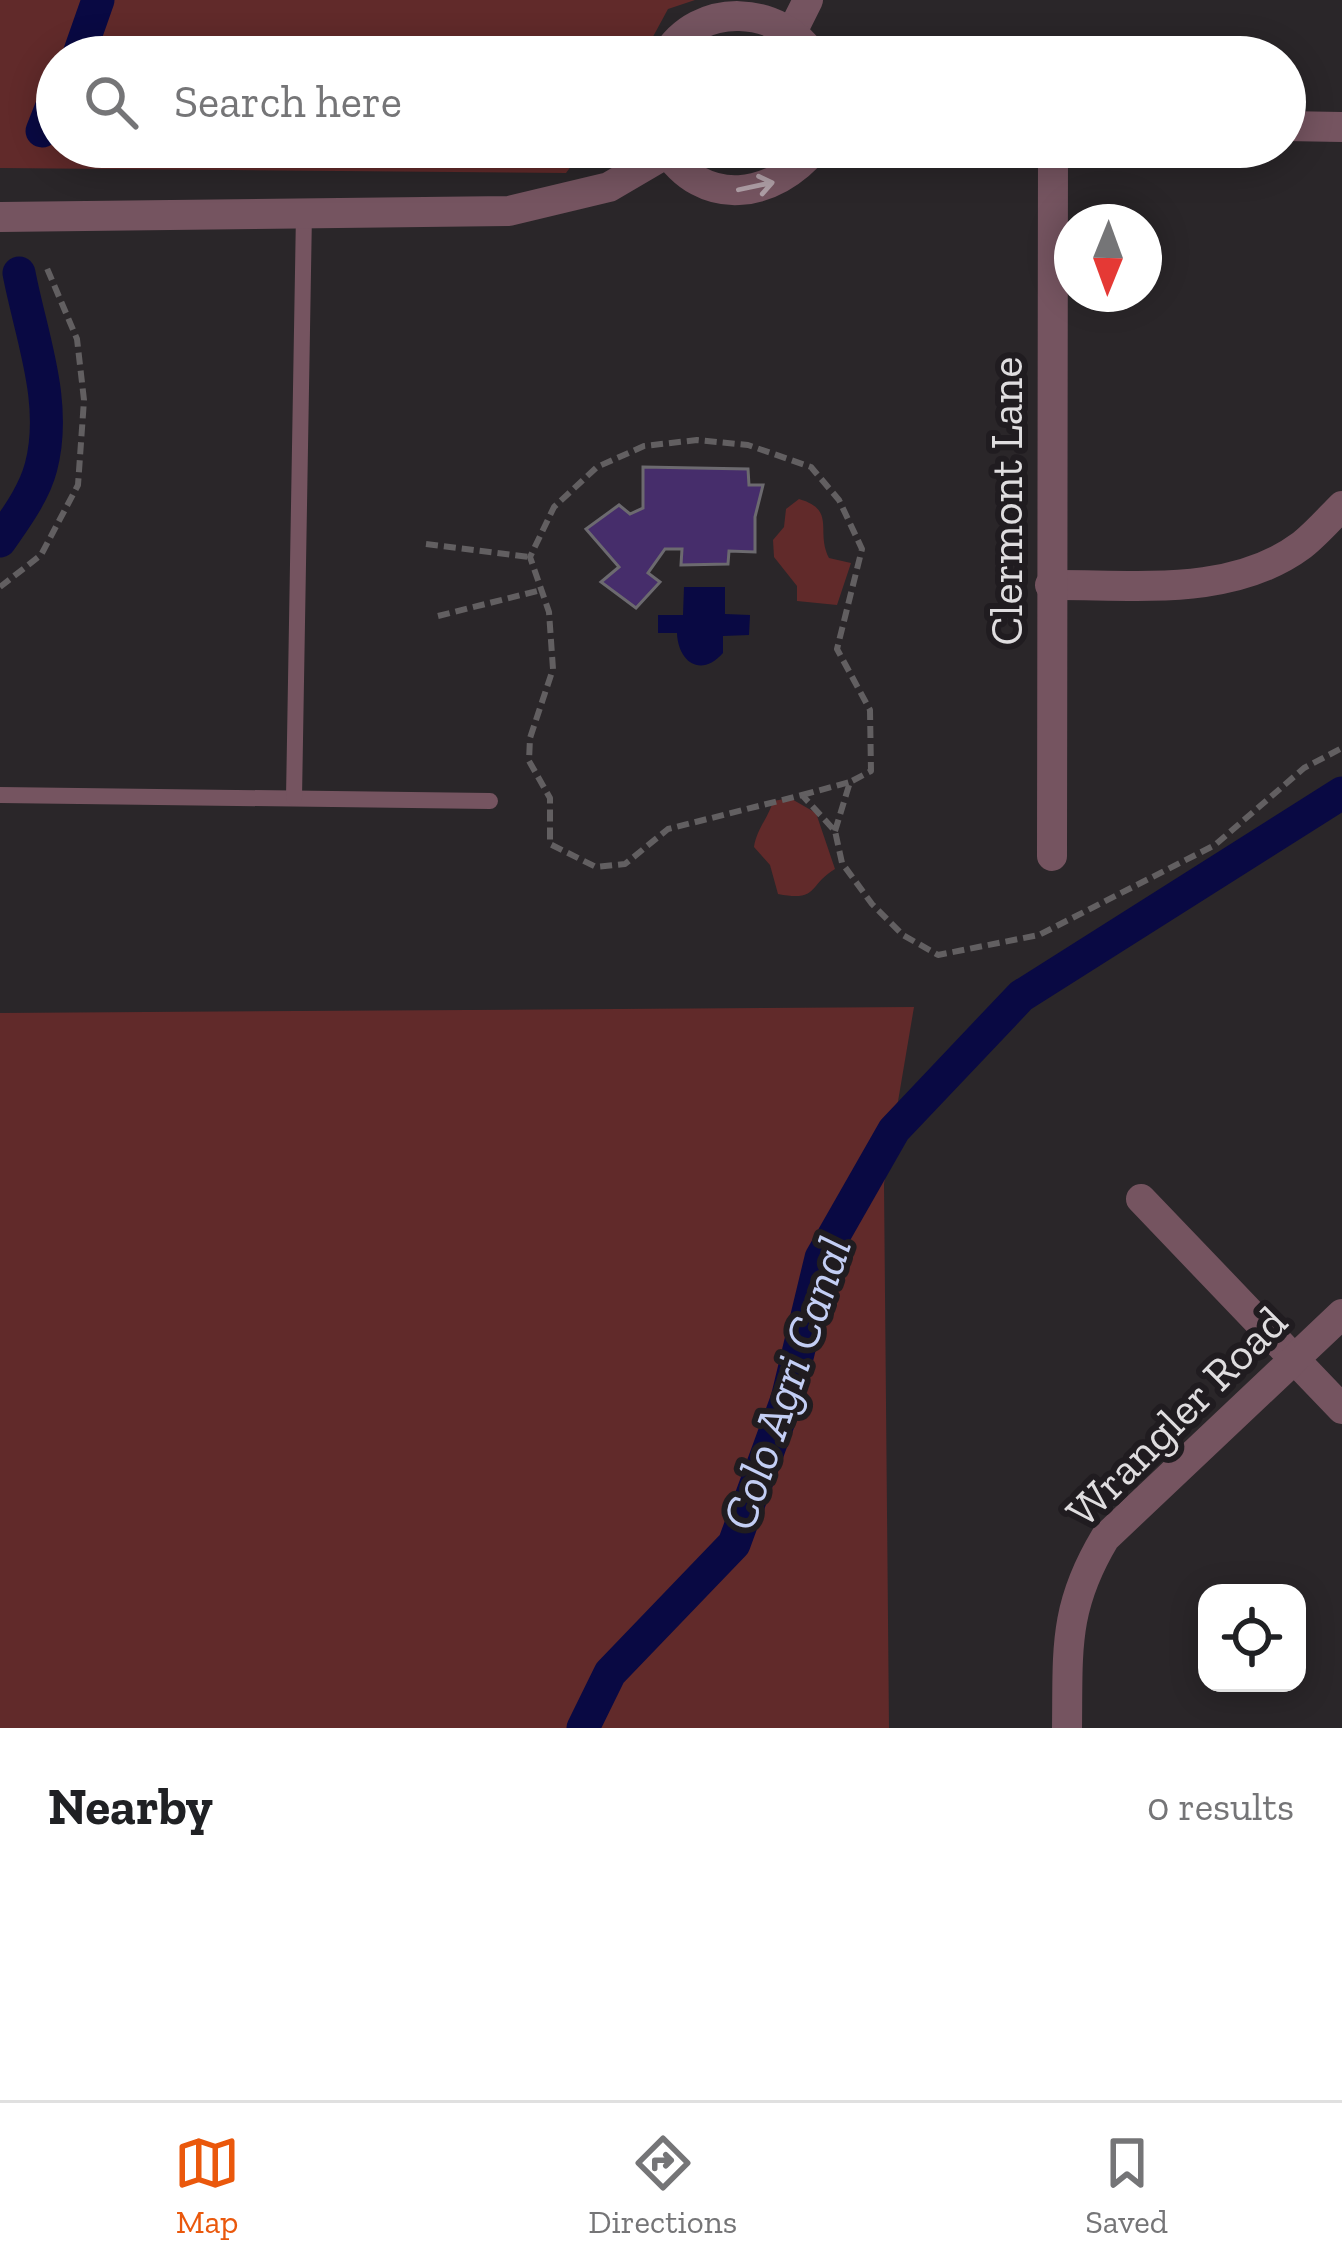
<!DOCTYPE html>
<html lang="en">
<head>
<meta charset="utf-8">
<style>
	:root { --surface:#fff; --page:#f2f2f2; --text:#202124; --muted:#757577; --line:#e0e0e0; --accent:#ea580c }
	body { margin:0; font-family:"Zilla Slab",serif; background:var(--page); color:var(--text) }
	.controls { position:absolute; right:36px; bottom:36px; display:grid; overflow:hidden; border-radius:24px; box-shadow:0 6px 30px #0003 }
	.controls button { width:108px; height:108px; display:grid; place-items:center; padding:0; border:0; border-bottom:3px solid var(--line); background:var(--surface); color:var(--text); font:60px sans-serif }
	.compass { position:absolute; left:1054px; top:204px; width:108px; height:108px; border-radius:50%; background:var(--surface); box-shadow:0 6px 30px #0003; rotate:181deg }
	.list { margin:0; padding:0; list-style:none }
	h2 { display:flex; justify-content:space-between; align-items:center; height:156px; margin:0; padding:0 48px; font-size:51px }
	h2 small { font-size:39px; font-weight:400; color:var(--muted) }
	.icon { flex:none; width:66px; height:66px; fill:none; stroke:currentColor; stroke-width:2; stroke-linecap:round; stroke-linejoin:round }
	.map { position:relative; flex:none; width:1342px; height:1728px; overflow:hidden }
	.search { position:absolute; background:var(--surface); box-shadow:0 6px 30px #0003; left:36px; right:36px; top:36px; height:132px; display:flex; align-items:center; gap:30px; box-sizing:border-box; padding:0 42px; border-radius:66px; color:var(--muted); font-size:45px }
	.sheet { height:372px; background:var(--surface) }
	nav { display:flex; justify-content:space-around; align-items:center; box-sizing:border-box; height:168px; border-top:3px solid var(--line); background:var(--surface); font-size:33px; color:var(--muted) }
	nav a { display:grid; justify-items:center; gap:6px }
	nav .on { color:var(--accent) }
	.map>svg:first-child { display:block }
</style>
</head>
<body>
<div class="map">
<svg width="1342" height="1728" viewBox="0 0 1342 1728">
	<rect width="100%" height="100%" fill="#2a2629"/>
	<g fill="#612a2a">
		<polygon points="0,0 695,0 668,9 642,57 57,57 57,147 585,147 566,173 0,168"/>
		<path d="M799 499C837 510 815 531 829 558L851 563 837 605 797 601V586L774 557 773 540 784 527 786 509Z"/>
		<path d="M790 798 816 813 835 869C808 885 819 902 778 894L770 865 754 847C757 828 768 819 773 801Z"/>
		<polygon points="914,1007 884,1184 889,1728 0,1728 0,1013"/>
	</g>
	<path fill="#090943" d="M684 587H725V614L750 615 749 635 723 636V653C701 678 678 662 677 633H658V615H683Z"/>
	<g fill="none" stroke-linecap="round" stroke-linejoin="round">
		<g stroke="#090943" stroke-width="33">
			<polyline points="78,57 98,0"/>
			<polyline points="42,131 57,93"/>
			<path d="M0 541C15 519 34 494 41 467 58 402 31 336 19 273"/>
			<polyline points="583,1728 610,1673 734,1544 787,1399 821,1258 894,1130 1021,996 1342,793"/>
		</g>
	</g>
	<polygon fill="#462d6b" stroke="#6c6a6f" stroke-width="3" points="643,467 748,469 749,485 763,485 755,517 755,552 729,551 728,564 681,565 682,549 665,549 648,573 660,582 636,608 601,582 619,567 586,529 619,505 630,514 643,508"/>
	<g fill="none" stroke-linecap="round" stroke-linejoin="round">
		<g stroke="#625f61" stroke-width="6" stroke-dasharray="12 6" stroke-linecap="butt">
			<polyline points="426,544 530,557"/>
			<polyline points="0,587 41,555 78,485 84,400 77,339 46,266"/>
			<polyline points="438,616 541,590"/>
			<polyline points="802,795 850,782"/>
			<polyline points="835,831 850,782 871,771 870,710 837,649 862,549 839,500 811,467 748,445 697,440 644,446 597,467 554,507 530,557 549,612 553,669 530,738 529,761 550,798 550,844 596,867 625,864 668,829 802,795 835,831 842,863 872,904 903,935 938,955 1039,935 1215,845 1304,768 1342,748"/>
		</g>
		<g stroke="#755460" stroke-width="16">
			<polyline points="0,795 490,801"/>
			<polyline points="294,798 304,213"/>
		</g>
		<g stroke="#755460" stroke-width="30">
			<polyline points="792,32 808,0"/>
			<path d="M665 57C698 0 780 5 814 57"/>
			<polyline points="1285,126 1342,127"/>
			<path d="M664 147C703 210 774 199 816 147"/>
			<polyline points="0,217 509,211 609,187 667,153"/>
			<path d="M1050 585C1133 584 1231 598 1302 545 1316 534 1329 519 1342 506"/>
			<polyline points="1052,856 1053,147"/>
			<polyline points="1141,1199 1342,1409"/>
			<path d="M1067 1728C1068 1650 1063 1608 1105 1538L1342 1314"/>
		</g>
	</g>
	<defs><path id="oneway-shaft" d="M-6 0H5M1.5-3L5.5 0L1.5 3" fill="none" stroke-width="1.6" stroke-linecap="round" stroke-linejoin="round" transform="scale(3)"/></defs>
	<use stroke="#af9fa6" href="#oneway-shaft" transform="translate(756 186) rotate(-12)"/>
	<g text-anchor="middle" stroke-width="12" stroke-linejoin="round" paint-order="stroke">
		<g font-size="45" fill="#dfdddf" stroke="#201c20">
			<text transform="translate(1006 501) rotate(-90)" y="16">Clermont Lane</text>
			<text transform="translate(1176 1416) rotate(-45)" y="16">Wrangler Road</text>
		</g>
		<g font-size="48" font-style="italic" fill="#c3cef4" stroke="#201c20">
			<text transform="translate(786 1383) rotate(-71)" y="17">Colo Agri Canal</text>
		</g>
	</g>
</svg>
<div class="controls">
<button><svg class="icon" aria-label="locate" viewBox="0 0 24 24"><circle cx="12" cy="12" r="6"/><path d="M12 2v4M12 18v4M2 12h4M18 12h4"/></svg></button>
</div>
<svg class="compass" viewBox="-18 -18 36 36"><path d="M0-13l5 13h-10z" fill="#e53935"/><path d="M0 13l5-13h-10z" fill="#757577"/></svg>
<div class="search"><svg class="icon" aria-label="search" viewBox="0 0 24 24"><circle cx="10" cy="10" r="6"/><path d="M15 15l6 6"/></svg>Search here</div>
</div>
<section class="sheet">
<h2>Nearby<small>0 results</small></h2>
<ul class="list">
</ul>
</section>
<nav>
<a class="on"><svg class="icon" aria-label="map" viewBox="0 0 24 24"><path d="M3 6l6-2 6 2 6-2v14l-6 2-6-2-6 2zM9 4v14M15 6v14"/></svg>Map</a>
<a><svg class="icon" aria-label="directions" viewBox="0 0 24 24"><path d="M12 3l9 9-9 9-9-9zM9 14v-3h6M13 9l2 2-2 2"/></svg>Directions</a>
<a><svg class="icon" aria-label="saved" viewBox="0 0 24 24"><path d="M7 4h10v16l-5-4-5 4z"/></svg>Saved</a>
</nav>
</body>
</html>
